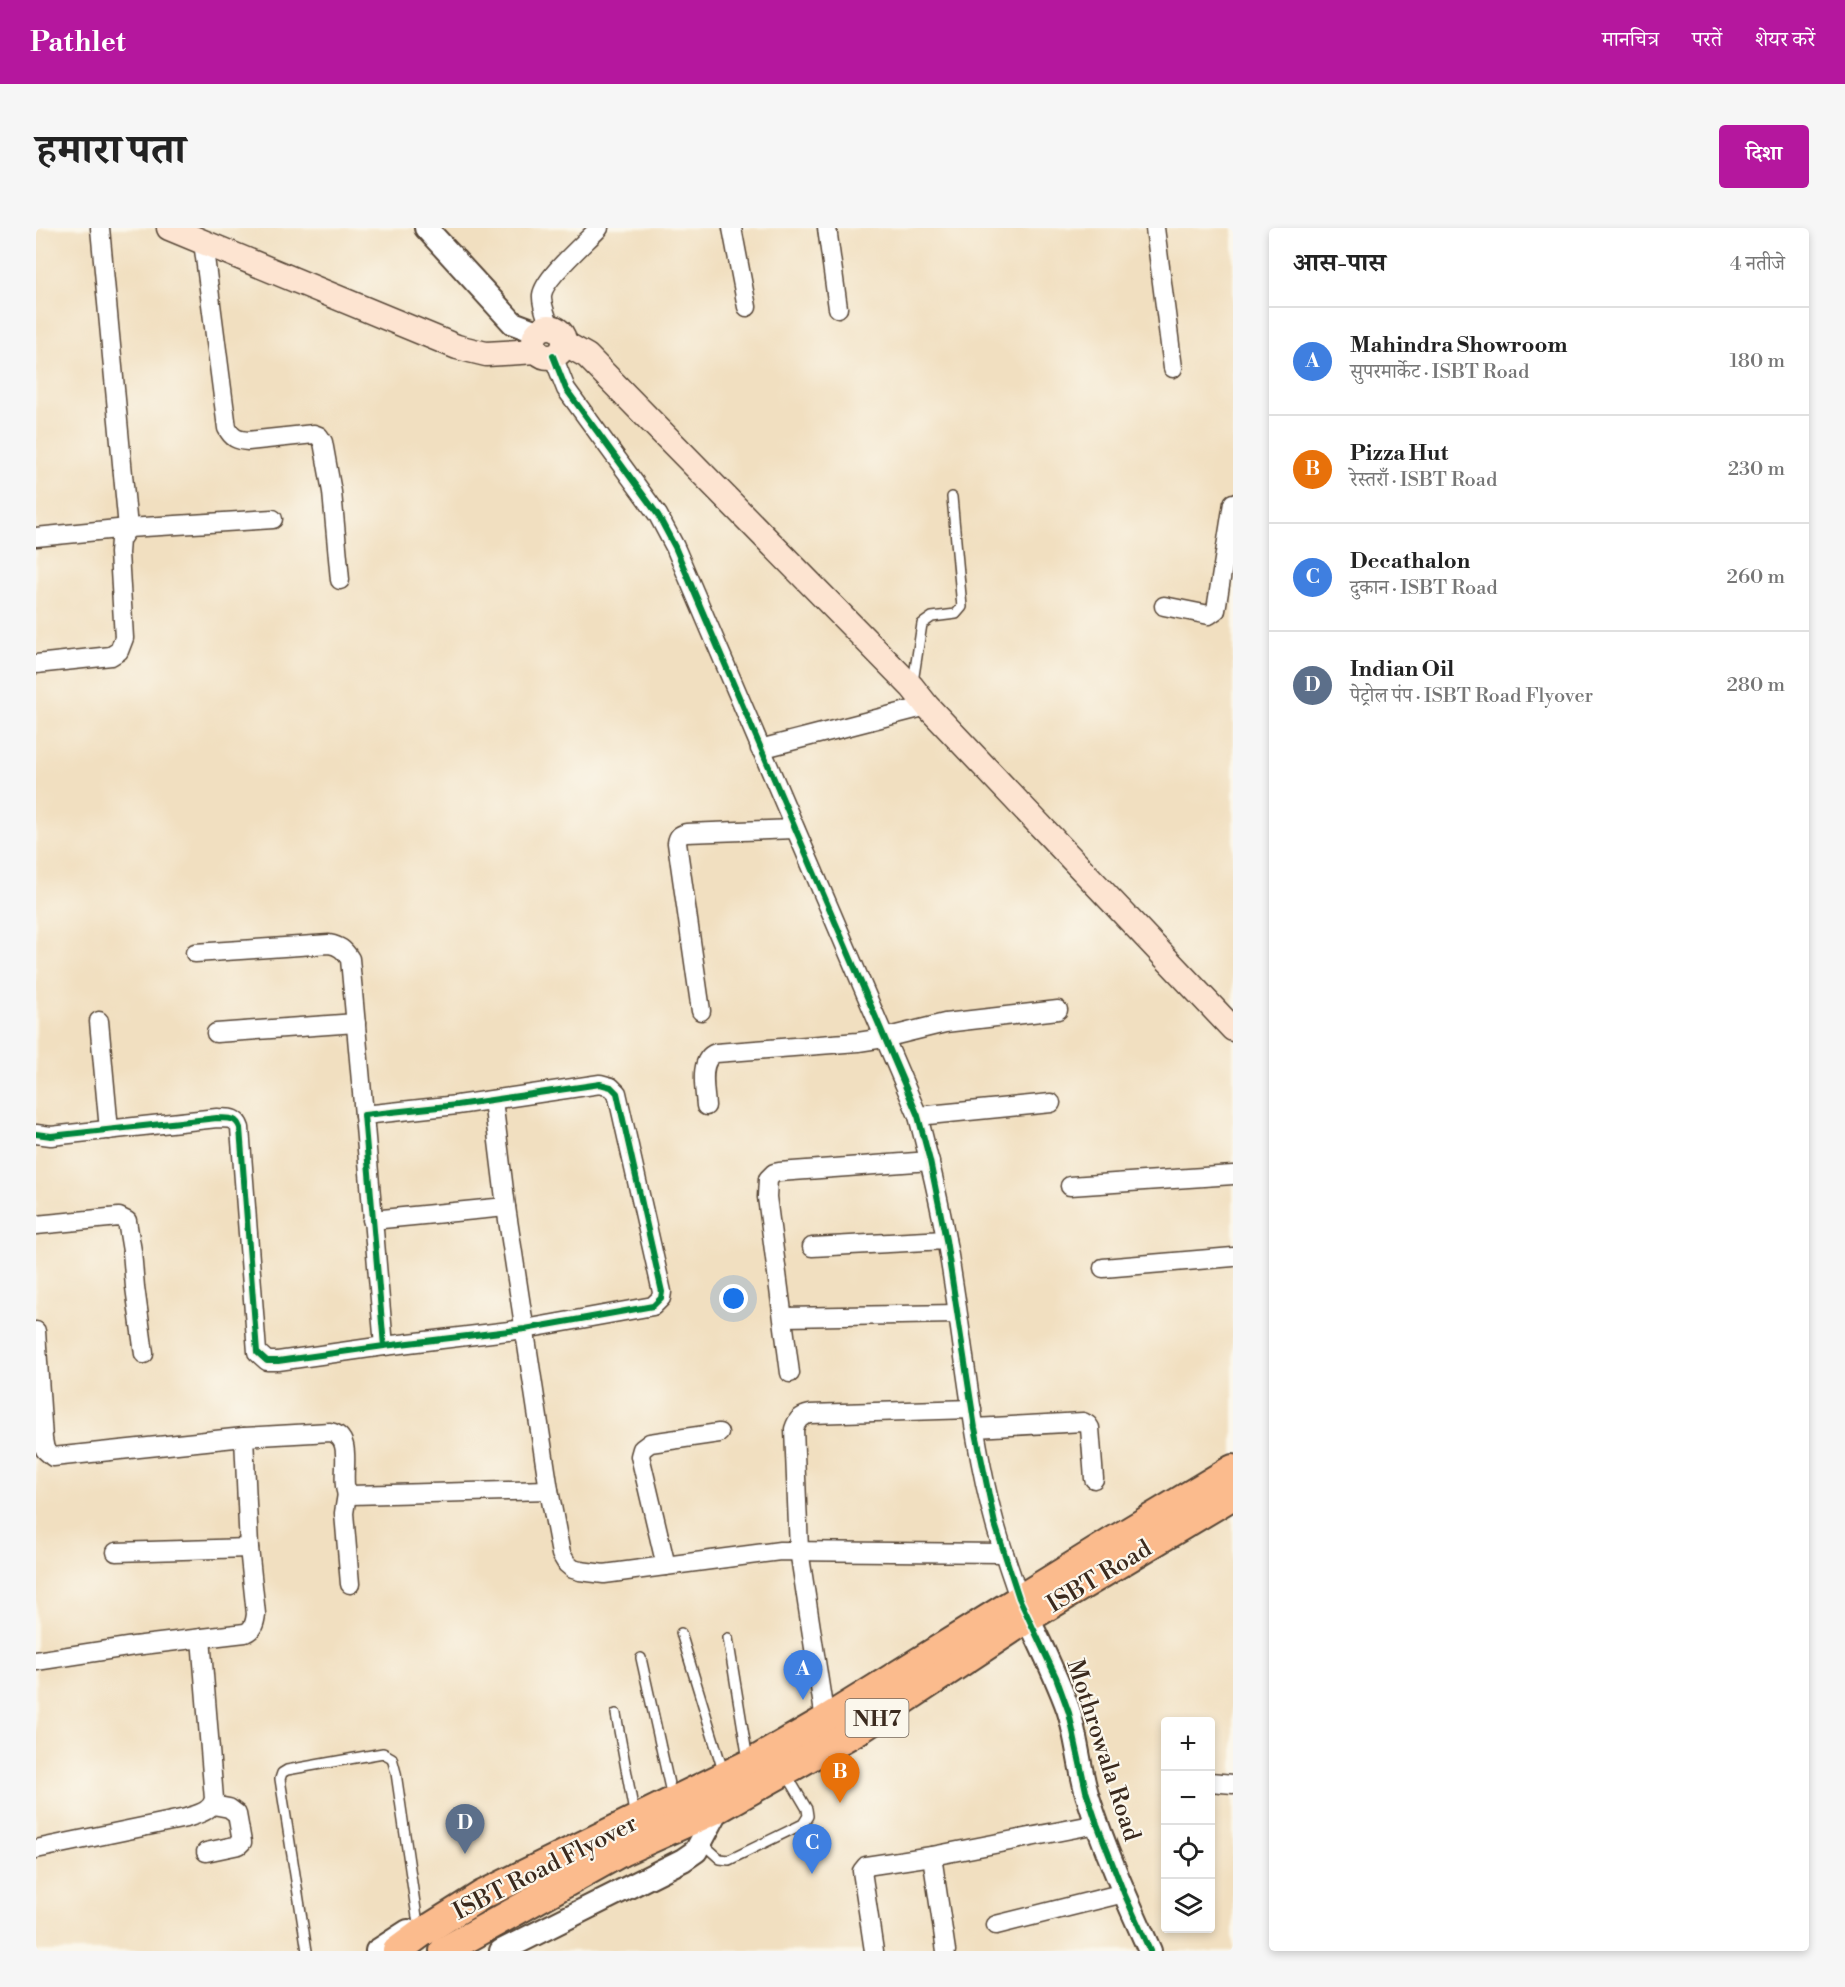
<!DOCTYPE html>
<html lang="hi">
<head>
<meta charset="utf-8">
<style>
	:root { --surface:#fff; --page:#f6f6f6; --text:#222; --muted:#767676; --line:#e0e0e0; --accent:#b5179e }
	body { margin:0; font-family:"Libre Bodoni","Noto Serif Devanagari",serif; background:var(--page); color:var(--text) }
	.controls { position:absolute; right:18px; bottom:18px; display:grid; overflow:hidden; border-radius:6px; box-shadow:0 3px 9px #0003 }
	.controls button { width:54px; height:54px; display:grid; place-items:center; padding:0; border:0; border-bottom:2px solid var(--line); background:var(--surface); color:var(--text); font:30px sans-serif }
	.you { position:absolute; left:698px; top:1071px; width:21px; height:21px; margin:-15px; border:4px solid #fff; border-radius:50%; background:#1a73e8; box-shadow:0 0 0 9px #1a73e833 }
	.badge { display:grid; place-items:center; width:39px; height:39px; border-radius:50%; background:var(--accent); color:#fff; font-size:20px; font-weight:700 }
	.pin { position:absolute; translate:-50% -50px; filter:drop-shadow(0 2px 3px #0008) }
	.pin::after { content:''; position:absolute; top:32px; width:21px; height:18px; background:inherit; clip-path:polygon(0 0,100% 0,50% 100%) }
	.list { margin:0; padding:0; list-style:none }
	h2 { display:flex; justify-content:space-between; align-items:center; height:78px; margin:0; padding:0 24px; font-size:26px }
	h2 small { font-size:20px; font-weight:400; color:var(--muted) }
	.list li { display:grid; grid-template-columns:39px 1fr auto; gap:18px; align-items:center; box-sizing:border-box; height:108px; padding:0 24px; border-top:2px solid var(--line) }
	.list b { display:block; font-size:22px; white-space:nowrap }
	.list p { margin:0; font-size:20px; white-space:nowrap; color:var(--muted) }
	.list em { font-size:20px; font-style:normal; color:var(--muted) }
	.icon { flex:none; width:33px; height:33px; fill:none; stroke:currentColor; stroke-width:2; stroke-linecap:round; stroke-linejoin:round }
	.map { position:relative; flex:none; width:1197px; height:1723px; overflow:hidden; border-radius:6px }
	header { display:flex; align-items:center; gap:36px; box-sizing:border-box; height:84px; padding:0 30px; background:var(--accent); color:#fff }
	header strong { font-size:28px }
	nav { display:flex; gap:33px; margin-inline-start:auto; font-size:21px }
	.intro { display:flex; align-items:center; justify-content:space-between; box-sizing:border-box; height:144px; padding:0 36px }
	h1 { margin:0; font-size:42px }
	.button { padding:15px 27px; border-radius:6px; background:var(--accent); color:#fff; font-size:21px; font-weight:700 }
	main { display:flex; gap:36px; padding:0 36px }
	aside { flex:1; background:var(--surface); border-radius:6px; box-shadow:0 3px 9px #0003 }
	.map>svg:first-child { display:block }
</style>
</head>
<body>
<header>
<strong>Pathlet</strong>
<nav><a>मानचित्र</a><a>परतें</a><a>शेयर करें</a></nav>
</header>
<div class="intro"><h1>हमारा पता</h1><a class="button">दिशा</a></div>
<main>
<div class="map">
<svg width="1197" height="1723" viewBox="0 0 1197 1723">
	<rect width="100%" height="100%" fill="#fbf7ec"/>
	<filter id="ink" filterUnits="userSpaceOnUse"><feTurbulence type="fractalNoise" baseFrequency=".0167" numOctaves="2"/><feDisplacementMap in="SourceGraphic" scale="12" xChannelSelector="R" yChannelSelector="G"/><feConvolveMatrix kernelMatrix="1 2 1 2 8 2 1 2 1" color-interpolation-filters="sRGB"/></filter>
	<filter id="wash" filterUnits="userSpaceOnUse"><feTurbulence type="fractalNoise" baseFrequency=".008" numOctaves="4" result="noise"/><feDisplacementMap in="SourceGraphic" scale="24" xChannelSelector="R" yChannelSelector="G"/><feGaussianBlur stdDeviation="1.35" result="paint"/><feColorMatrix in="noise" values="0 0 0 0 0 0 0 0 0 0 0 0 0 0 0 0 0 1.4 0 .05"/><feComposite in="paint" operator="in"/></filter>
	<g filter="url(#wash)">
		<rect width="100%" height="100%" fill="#f1dfc0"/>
	</g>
	<g filter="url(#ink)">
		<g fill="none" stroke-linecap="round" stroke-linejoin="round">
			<defs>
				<g id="service">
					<polyline points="877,454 886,396 896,389 920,386 926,379 916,269"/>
					<polyline points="645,1405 688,1546"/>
					<polyline points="692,1410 712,1532"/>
					<polyline points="605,1430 635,1565"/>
					<polyline points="580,1486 597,1579"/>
					<polyline points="666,1615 684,1631 693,1632 767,1596 772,1588 771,1581 751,1547"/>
					<polyline points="271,1723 244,1551 246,1545 251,1542 347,1525 356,1530 360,1545 382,1696"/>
				</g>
				<g id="minor">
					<polyline points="696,0 711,79"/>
					<polyline points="791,0 802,80"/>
					<polyline points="1119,0 1137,140"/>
					<path d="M167 14 191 200C196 210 201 212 212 213L278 206 283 208 287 214 296 264 304 352"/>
					<path d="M514 99C511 89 505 77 506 67 508 50 550 14 563 0"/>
					<path d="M517 128 530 161 622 287 639 319 882 888C895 938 907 988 915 1040 929 1125 936 1213 959 1296 966 1321 975 1346 983 1370"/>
					<polyline points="0,309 92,300 237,291"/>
					<polyline points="1128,378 1173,387 1180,382 1197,275"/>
					<polyline points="0,436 75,428 83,423 88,410 83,325 84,312 92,300 64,0"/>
					<polyline points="724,521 891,478"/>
					<path d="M159 725 293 716C303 718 308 721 314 731L328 887"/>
					<path d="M665 783 641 615C642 608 644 607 650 605L759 601"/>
					<polyline points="63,793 73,902"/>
					<polyline points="180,805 320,795"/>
					<path d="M670 878C669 862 662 831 680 825L822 814 848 810 909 795 1022 782"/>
					<polyline points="882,888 1015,875"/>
					<path d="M0 906 15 908 181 890C191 891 200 888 204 900L221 1124 231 1133H242L348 1118 328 887 421 877 564 856 575 859 581 865 626 1064 625 1070 617 1078 489 1101 348 1118"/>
					<polyline points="1034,958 1197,947"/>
					<polyline points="470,979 513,1262 525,1326 531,1336 537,1341 544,1343 568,1346 744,1323 968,1325"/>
					<polyline points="336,992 470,979 457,872"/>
					<polyline points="0,997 83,989 91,993 96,1023 99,1059 108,1126"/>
					<polyline points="776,1019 910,1012"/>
					<polyline points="1067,1040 1197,1029"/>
					<polyline points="748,1089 921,1086"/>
					<path d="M0 1103 7 1211 9 1222 17 1229 208 1209 294 1204C320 1209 303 1248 311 1266L315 1267 513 1262"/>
					<polyline points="754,1145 731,969 732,951 738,945 743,944 894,933"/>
					<polyline points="939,1200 1047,1194 1052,1197 1054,1200 1058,1251"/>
					<polyline points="311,1266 308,1285 314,1356"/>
					<polyline points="80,1324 213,1320"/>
					<polyline points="630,1338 604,1228 606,1221 614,1215 683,1205"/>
					<path d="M0 1433 98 1418 209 1405C217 1402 219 1395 220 1386L213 1320 208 1209"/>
					<path d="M789 1492 763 1322 758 1201C761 1192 764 1188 774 1186L936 1181"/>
					<polyline points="1174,1554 1197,1556"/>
					<path d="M0 1621 150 1590C162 1586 175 1584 178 1571L165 1410"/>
					<polyline points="170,1624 203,1617 206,1614 201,1586 193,1580 177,1577"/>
					<polyline points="896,1628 910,1723"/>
					<polyline points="960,1697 1088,1665"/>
					<polyline points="838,1723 826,1643 830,1638 896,1628 1061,1596"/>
				</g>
				<g id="tertiary">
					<polyline points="390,0 477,95 501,104"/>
					<path d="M986 1377C1002 1412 1019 1445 1032 1481 1041 1509 1043 1539 1051 1566 1068 1620 1091 1672 1114 1723"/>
					<polyline points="341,1723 372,1703"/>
					<polyline points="465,1723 647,1632 660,1623 683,1580"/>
				</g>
				<g id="secondary">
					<polyline points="133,0 421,119 450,126 501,123"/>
					<circle cx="513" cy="114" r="15"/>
					<polyline points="528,115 551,128 876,459 891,478 1197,801"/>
				</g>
				<g id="trunk">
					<polyline points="361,1723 384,1706 446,1667 717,1534 789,1492 1079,1312 1197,1241"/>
					<polyline points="408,1723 585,1624 683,1580 827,1499 992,1390 1197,1267"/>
				</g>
			</defs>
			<use href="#service" stroke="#564536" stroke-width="12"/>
			<use href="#minor" stroke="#564536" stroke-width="21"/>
			<use href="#tertiary" stroke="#564536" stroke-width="26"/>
			<use href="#secondary" stroke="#564536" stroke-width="27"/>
			<use href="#trunk" stroke="#564536" stroke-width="32"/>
			<use href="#service" stroke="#fff" stroke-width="9"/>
			<use href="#minor" stroke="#fff" stroke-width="18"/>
			<use href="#tertiary" stroke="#fff" stroke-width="22"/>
			<use href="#secondary" stroke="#fde4d1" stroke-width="24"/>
			<use href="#trunk" stroke="#fbbb8d" stroke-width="28"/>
			<defs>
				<g id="cycleway">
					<polyline points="517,128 530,161 622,287 639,319 882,888 894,933 910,1012 939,1200 959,1296 983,1370 1020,1449 1033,1485 1050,1563 1061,1596 1088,1665 1114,1723"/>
					<path d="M0 906 15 908 181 890C191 891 200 888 204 900L221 1124 231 1133H242L348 1118 328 887 421 877 564 856 575 859 581 865 626 1064 625 1070 617 1078 489 1101 348 1118"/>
				</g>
			</defs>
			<use href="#cycleway" stroke="#fbf7ec" stroke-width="10"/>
			<use href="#cycleway" stroke="#00873e" stroke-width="6"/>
		</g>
	</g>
	<g text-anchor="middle" stroke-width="4.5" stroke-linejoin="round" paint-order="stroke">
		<rect fill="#fbf7ec" stroke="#75685c" stroke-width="1.5" x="809.5" y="1471" width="63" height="38" rx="4.5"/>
		<g font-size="22" font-weight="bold" fill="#3b2a1e">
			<text x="841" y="1498">NH7</text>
		</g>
		<g font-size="24" fill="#3b2a1e" stroke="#fbf7ec">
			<text transform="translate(1063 1348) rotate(-31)" y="8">ISBT Road</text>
			<text transform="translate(1068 1522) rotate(72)" y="8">Mothrowala Road</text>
			<text transform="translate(509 1639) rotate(-27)" y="8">ISBT Road Flyover</text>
		</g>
	</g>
</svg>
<div class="controls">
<button>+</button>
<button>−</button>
<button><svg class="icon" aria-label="locate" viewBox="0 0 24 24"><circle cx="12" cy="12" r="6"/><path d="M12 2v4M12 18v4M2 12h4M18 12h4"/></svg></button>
<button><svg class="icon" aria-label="layers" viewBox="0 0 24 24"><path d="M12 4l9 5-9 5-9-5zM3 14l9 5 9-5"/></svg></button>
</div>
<div class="you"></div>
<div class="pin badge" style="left:767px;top:1472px;background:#3f7fe0">A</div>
<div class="pin badge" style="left:804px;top:1575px;background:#e8710a">B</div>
<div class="pin badge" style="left:776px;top:1646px;background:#3f7fe0">C</div>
<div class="pin badge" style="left:429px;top:1626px;background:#5c6f8a">D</div>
</div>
<aside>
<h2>आस-पास<small>4 नतीजे</small></h2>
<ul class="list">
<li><span class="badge" style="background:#3f7fe0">A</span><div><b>Mahindra Showroom</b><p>सुपरमार्केट · ISBT Road</p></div><em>180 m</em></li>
<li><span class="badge" style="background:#e8710a">B</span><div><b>Pizza Hut</b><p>रेस्तराँ · ISBT Road</p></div><em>230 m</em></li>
<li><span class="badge" style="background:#3f7fe0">C</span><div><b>Decathalon</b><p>दुकान · ISBT Road</p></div><em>260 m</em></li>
<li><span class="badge" style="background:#5c6f8a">D</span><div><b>Indian Oil</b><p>पेट्रोल पंप · ISBT Road Flyover</p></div><em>280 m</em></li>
</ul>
</aside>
</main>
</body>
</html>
